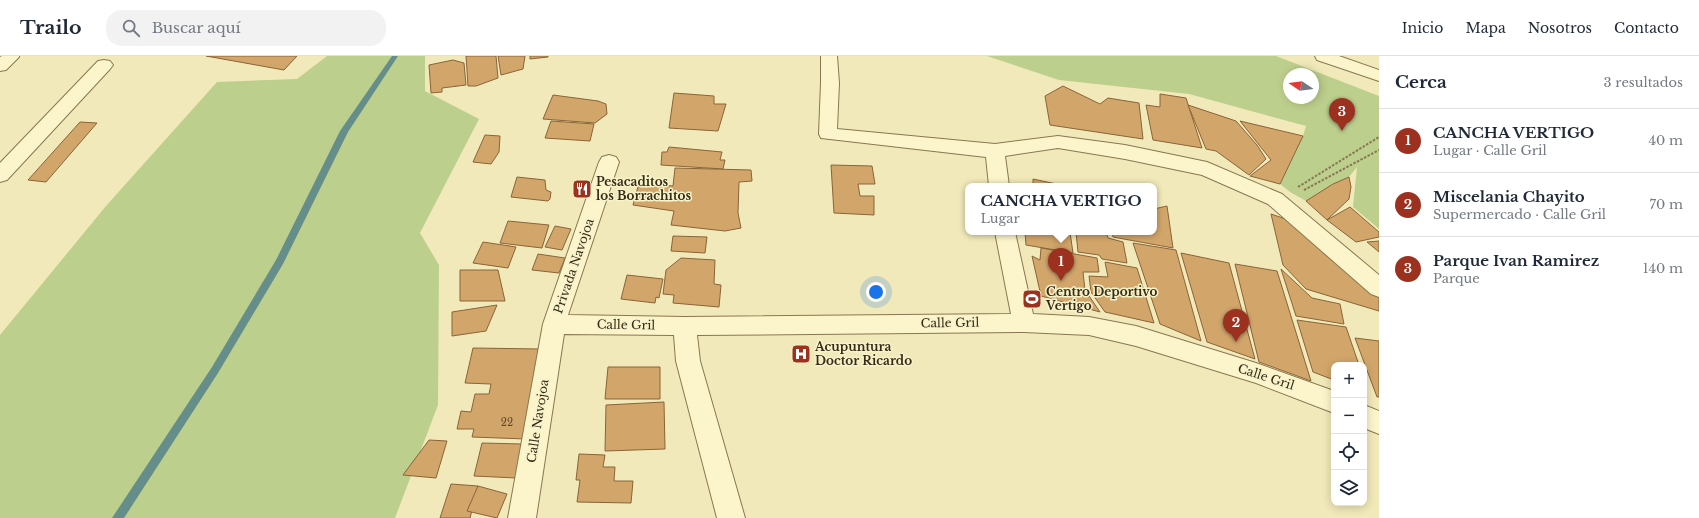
<!DOCTYPE html>
<html lang="es">
<head>
<meta charset="utf-8">
<style>
	:root { --surface:#fff; --page:#f2f2f3; --text:#1f2937; --muted:#747a83; --line:#e0e1e3; --accent:#9b311e }
	body { margin:0; font-family:"Libre Baskerville",serif; background:var(--page); color:var(--text) }
	.controls { position:absolute; right:12px; bottom:12px; display:grid; overflow:hidden; border-radius:8px; box-shadow:0 2px 10px #0003 }
	.controls button { width:36px; height:36px; display:grid; place-items:center; padding:0; border:0; border-bottom:1px solid var(--line); background:var(--surface); color:var(--text); font:20px sans-serif }
	.compass { position:absolute; left:1283px; top:12px; width:36px; height:36px; border-radius:50%; background:var(--surface); box-shadow:0 2px 10px #0003; rotate:283deg }
	.you { position:absolute; left:876px; top:236px; width:14px; height:14px; margin:-10px; border:3px solid #fff; border-radius:50%; background:#1a73e8; box-shadow:0 0 0 6px #1a73e833 }
	.badge { display:grid; place-items:center; width:26px; height:26px; border-radius:50%; background:var(--accent); color:#fff; font-size:13px; font-weight:700 }
	.pin { position:absolute; translate:-50% -33px; filter:drop-shadow(0 1px 2px #0008) }
	.pin::after { content:''; position:absolute; top:21px; width:14px; height:12px; background:inherit; clip-path:polygon(0 0,100% 0,50% 100%) }
	.popup { position:absolute; left:965px; top:127px; width:192px; height:52px; box-sizing:border-box; display:grid; place-content:center; border-radius:8px; background:var(--surface); filter:drop-shadow(0 1px 3px #0005); font-size:13px; white-space:nowrap; color:var(--muted) }
	.popup b { font-size:15px; color:var(--text) }
	.popup::after { content:''; position:absolute; left:50%; top:100%; margin-left:-8px; border:8px solid transparent; border-top-color:var(--surface) }
	.list { margin:0; padding:0; list-style:none }
	h2 { display:flex; justify-content:space-between; align-items:center; height:52px; margin:0; padding:0 16px; font-size:17px }
	h2 small { font-size:13px; font-weight:400; color:var(--muted) }
	.list li { display:grid; grid-template-columns:26px 1fr auto; gap:12px; align-items:center; box-sizing:border-box; height:64px; padding:0 16px; border-top:1px solid var(--line) }
	.list b { display:block; font-size:15px; white-space:nowrap }
	.list p { margin:0; font-size:13px; white-space:nowrap; color:var(--muted) }
	.list em { font-size:13px; font-style:normal; color:var(--muted) }
	.icon { flex:none; width:22px; height:22px; fill:none; stroke:currentColor; stroke-width:2; stroke-linecap:round; stroke-linejoin:round }
	.map { position:relative; flex:none; width:1379px; height:462px; overflow:hidden }
	header { display:flex; align-items:center; gap:24px; box-sizing:border-box; height:56px; padding:0 20px; background:var(--surface); border-bottom:1px solid var(--line) }
	header strong { font-size:19px }
	nav { display:flex; gap:22px; margin-inline-start:auto; font-size:14px }
	.search { width:280px; height:36px; background:var(--page); display:flex; align-items:center; gap:10px; box-sizing:border-box; padding:0 14px; border-radius:16px; color:var(--muted); font-size:15px }
	main { display:flex }
	aside { flex:1; background:var(--surface) }
	.map>svg:first-child { display:block }
</style>
</head>
<body>
<header>
<strong>Trailo</strong>
<div class="search"><svg class="icon" aria-label="search" viewBox="0 0 24 24"><circle cx="10" cy="10" r="6"/><path d="M15 15l6 6"/></svg>Buscar aquí</div>
<nav><a>Inicio</a><a>Mapa</a><a>Nosotros</a><a>Contacto</a></nav>
</header>
<main>
<div class="map">
<svg width="1379" height="462" viewBox="0 0 1379 462">
	<rect width="100%" height="100%" fill="#f1e9b9"/>
	<g fill="#bdcf8d" fill-rule="evenodd">
		<polygon points="327,0 425,0 425,35 479,63 420,177 439,209 438,349 395,462 0,462 0,279 106,150 217,26 297,23"/>
		<path d="M987 0H1276L1379 40V173L1353 151 1357 111 1349 121 1333 128 1306 145 1290 136 1280 128 1303 80 1306 70 1189 38 1059 24ZM1289 18H1313V42H1289Z"/>
	</g>
	<g fill="none" stroke-linecap="round" stroke-linejoin="round">
		<polygon fill="#658e8a" fill-rule="evenodd" points="392,0 398,0 348,76 283,208 218,317 124,462 112,462 212,311 276,204 340,75"/>
	</g>
	<g fill="#d2a66b" stroke="#896437">
		<polygon points="206,0 297,0 284,14"/>
		<polygon points="466,0 496,0 498,22 476,30 468,30"/>
		<polygon points="498,0 525,0 523,13 501,19"/>
		<polygon points="530,0 548,0 548,1 530,3"/>
		<polygon points="453,4 464,7 466,29 442,32 442,36 431,37 429,9"/>
		<polygon points="1063,30 1100,48 1108,42 1139,47 1143,83 1050,69 1045,40"/>
		<polygon points="674,37 714,40 714,48 726,48 718,75 669,72"/>
		<polygon points="1160,38 1186,42 1202,92 1153,84 1146,49 1160,51"/>
		<polygon points="553,39 598,45 606,48 607,58 595,67 543,63"/>
		<polygon points="1188,49 1236,65 1257,89 1266,103 1249,119 1216,95 1206,93"/>
		<polygon points="551,65 594,68 590,85 545,82"/>
		<polygon points="1240,65 1303,80 1280,128 1250,120 1271,104"/>
		<polygon points="80,66 97,67 46,126 28,124"/>
		<polygon points="485,79 500,80 499,96 491,108 473,106"/>
		<polygon points="669,91 722,96 720,104 725,104 723,113 661,109 662,96 667,96"/>
		<polygon points="831,109 872,110 875,128 858,128 860,140 874,140 874,159 834,157"/>
		<polygon points="675,112 751,114 752,125 739,126 738,157 741,172 725,175 671,169 674,155 633,149 639,127 673,130"/>
		<polygon points="517,121 545,124 546,134 551,136 550,143 548,145 511,141"/>
		<polygon points="1349,121 1351,131 1349,143 1327,164 1306,145 1333,128"/>
		<polygon points="1033,123 1066,130 1033,130"/>
		<polygon points="1167,150 1173,192 1113,181 1112,176 1154,176 1154,153"/>
		<polygon points="1350,151 1379,176 1379,181 1356,186 1327,164"/>
		<polygon points="1271,158 1300,168 1379,236 1379,255 1306,233 1283,209"/>
		<polygon points="508,165 549,169 542,192 500,187"/>
		<polygon points="555,170 571,173 562,194 545,191"/>
		<polygon points="1025,176 1070,176 1073,197 1026,189"/>
		<polygon points="1076,176 1106,176 1108,182 1123,186 1127,207 1102,203 1099,199 1078,196"/>
		<polygon points="673,180 707,181 705,197 671,195"/>
		<polygon points="1379,185 1379,196 1367,186"/>
		<polygon points="483,186 516,191 508,212 473,207"/>
		<polygon points="1133,187 1176,194 1201,285 1160,268"/>
		<polygon points="1041,192 1097,202 1099,216 1083,216 1085,234 1100,256 1041,240 1032,200 1040,204"/>
		<polygon points="1181,197 1229,207 1255,303 1207,286"/>
		<polygon points="538,198 565,202 559,217 532,214"/>
		<polygon points="681,202 715,204 714,228 721,229 719,251 673,247 674,239 663,238 666,214"/>
		<polygon points="1105,206 1137,212 1154,267 1105,256 1091,236 1089,220 1108,221"/>
		<polygon points="1235,208 1277,215 1311,325 1259,306"/>
		<polygon points="1281,213 1312,242 1340,248 1344,268 1296,260"/>
		<polygon points="460,214 498,214 505,245 460,245"/>
		<polygon points="627,219 663,223 659,242 656,241 655,247 621,243"/>
		<polygon points="497,249 486,275 452,280 452,256"/>
		<polygon points="1297,264 1346,271 1359,309 1334,309 1334,324 1313,316"/>
		<polygon points="1355,282 1379,285 1379,341 1377,341"/>
		<polygon points="473,292 541,293 526,383 472,381 474,373 457,373 461,355 471,356 475,338 489,338 491,328 465,327"/>
		<polygon points="608,311 660,311 660,343 605,343"/>
		<polygon points="664,346 665,393 605,395 606,349"/>
		<polygon points="429,384 447,385 436,422 403,419"/>
		<polygon points="482,387 522,388 516,422 474,420"/>
		<polygon points="579,398 605,399 603,411 615,411 614,425 633,425 631,447 577,446 580,424 576,424"/>
		<polygon points="451,428 478,430 470,462 440,462"/>
		<polygon points="478,430 507,438 497,462 467,455"/>
	</g>
	<g fill="none" stroke-linecap="round" stroke-linejoin="round">
		<defs>
			<g id="minor">
				<polygon points="2,0 19,0 19,1 6,14 0,15 0,1"/>
				<polygon points="821,0 837,0 839,27 837,73 995,88 1058,80 1125,89 1207,106 1282,138 1379,219 1379,241 1371,238 1268,148 1202,119 1125,103 1058,92 1005,100 1009,130 989,130 986,101 821,82 819,78 821,27"/>
				<polygon points="1315,0 1339,0 1379,14 1379,25 1317,4"/>
				<polygon points="104,4 110,5 113,9 110,13 7,124 0,126 0,107 98,5"/>
				<polygon points="609,99 616,101 619,106 568,259 685,261 1011,258 995,176 1015,176 1033,258 1089,261 1136,270 1256,307 1334,335 1334,357 1256,327 1136,290 1089,279 1024,276 697,279 700,305 745,462 717,462 676,305 674,279 564,278 536,462 508,462 543,268 599,106 602,101"/>
				<polygon points="1364,349 1379,355 1379,378 1364,372"/>
			</g>
		</defs>
		<use href="#minor" stroke="#887752" stroke-width="2"/>
		<g stroke="#887752" stroke-width="2" stroke-dasharray="2.5 1.5" stroke-linecap="butt">
			<polyline points="1298,131 1379,81"/>
			<polyline points="1304,134 1379,94"/>
		</g>
		<use href="#minor" fill="#fcf5cc" fill-rule="evenodd"/>
	</g>
	<defs>
		<symbol id="restaurant-square" viewBox="-11 -11 22 22"><rect x="-9" y="-9" width="18" height="18" rx="4" fill="#9b311e" stroke="#f8f2c9"/><path d="M-5-6h1v4h1v-4h1v4h1v-4h1v5L-1.5 .5V6h-2V.5L-5-1ZM5-6V6H3V1.5H1.5Q1.5-4 5-6Z" fill="#fff"/></symbol>
		<symbol id="stadium-square" viewBox="-11 -11 22 22"><rect x="-9" y="-9" width="18" height="18" rx="4" fill="#9b311e" stroke="#f8f2c9"/><path d="M0-5a6.5 5 0 1 0 0 10a6.5 5 0 1 0 0-10ZM-3.5-1.8h7v3.6h-7Z" fill="#fff"/></symbol>
		<symbol id="hospital-square" viewBox="-11 -11 22 22"><rect x="-9" y="-9" width="18" height="18" rx="4" fill="#9b311e" stroke="#f8f2c9"/><path d="M-5-5h3v3.5h4V-5h3V5h-3V1.5h-4V5h-3Z" fill="#fff"/></symbol>
	</defs>
	<g fill-rule="evenodd">
		<use href="#restaurant-square" x="571" y="122" width="22" height="22"/>
		<use href="#stadium-square" x="1021" y="232" width="22" height="22"/>
		<use href="#hospital-square" x="790" y="287" width="22" height="22"/>
	</g>
	<g text-anchor="middle" stroke-width="3" stroke-linejoin="round" paint-order="stroke">
		<g font-size="10" fill="#5d4a2e">
			<text x="507" y="370">22</text>
		</g>
		<g font-size="12" font-weight="bold" fill="#362b19" stroke="#f8f2c9" text-anchor="start">
			<text x="596" y="130">Pesacaditos<tspan x="596" dy="14">los Borrachitos</tspan></text>
			<text x="1046" y="240">Centro Deportivo<tspan x="1046" dy="14">Vertigo</tspan></text>
			<text x="815" y="295">Acupuntura<tspan x="815" dy="14">Doctor Ricardo</tspan></text>
		</g>
		<g font-size="12" fill="#362b19" stroke="#f8f2c9">
			<text transform="translate(574 210) rotate(-71)" y="4">Privada Navojoa</text>
			<text transform="translate(950 267) rotate(-1)" y="4">Calle Gril</text>
			<text transform="translate(626 269) rotate(1)" y="4">Calle Gril</text>
			<text transform="translate(1266 321) rotate(18)" y="4">Calle Gril</text>
			<text transform="translate(538 365) rotate(-81)" y="4">Calle Navojoa</text>
		</g>
	</g>
</svg>
<div class="controls">
<button>+</button>
<button>−</button>
<button><svg class="icon" aria-label="locate" viewBox="0 0 24 24"><circle cx="12" cy="12" r="6"/><path d="M12 2v4M12 18v4M2 12h4M18 12h4"/></svg></button>
<button><svg class="icon" aria-label="layers" viewBox="0 0 24 24"><path d="M12 4l9 5-9 5-9-5zM3 14l9 5 9-5"/></svg></button>
</div>
<svg class="compass" viewBox="-18 -18 36 36"><path d="M0-13l5 13h-10z" fill="#e53935"/><path d="M0 13l5-13h-10z" fill="#747a83"/></svg>
<div class="you"></div>
<div class="pin badge" style="left:1061px;top:225px">1</div>
<div class="popup"><b>CANCHA VERTIGO</b>Lugar</div>
<div class="pin badge" style="left:1236px;top:286px">2</div>
<div class="pin badge" style="left:1342px;top:75px">3</div>
</div>
<aside>
<h2>Cerca<small>3 resultados</small></h2>
<ul class="list">
<li><span class="badge">1</span><div><b>CANCHA VERTIGO</b><p>Lugar · Calle Gril</p></div><em>40 m</em></li>
<li><span class="badge">2</span><div><b>Miscelania Chayito</b><p>Supermercado · Calle Gril</p></div><em>70 m</em></li>
<li><span class="badge">3</span><div><b>Parque Ivan Ramirez</b><p>Parque</p></div><em>140 m</em></li>
</ul>
</aside>
</main>
</body>
</html>
